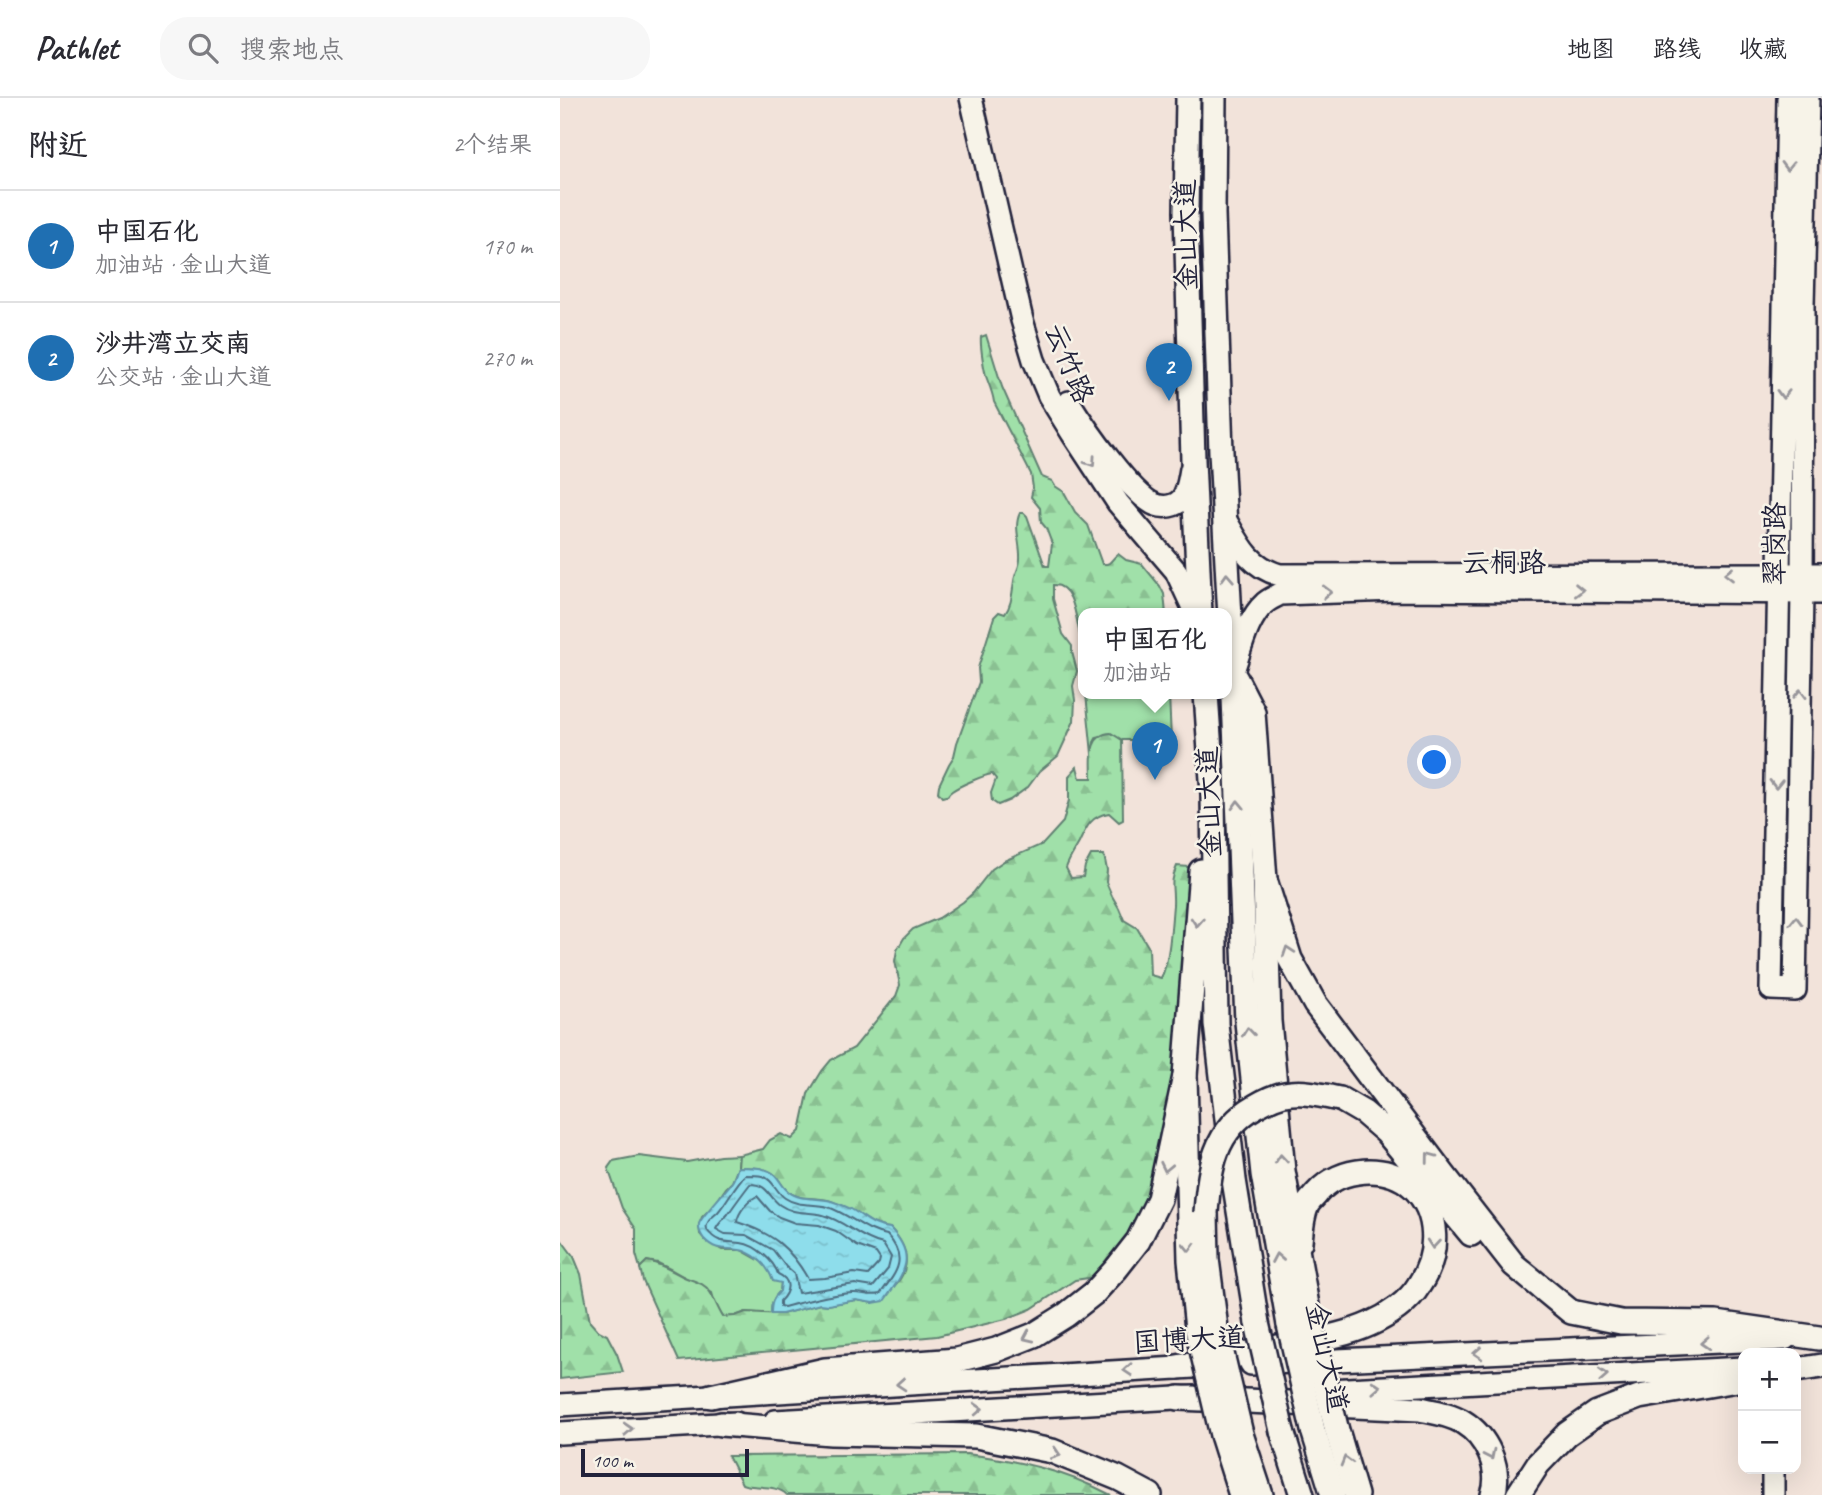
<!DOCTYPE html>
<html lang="zh">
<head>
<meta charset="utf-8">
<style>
	:root { --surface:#fff; --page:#f7f7f7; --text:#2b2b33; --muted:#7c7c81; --line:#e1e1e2; --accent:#1f6fb2 }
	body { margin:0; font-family:Caveat,"LXGW WenKai TC",sans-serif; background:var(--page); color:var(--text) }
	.controls { position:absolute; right:21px; bottom:21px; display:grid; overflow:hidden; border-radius:14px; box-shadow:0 7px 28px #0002 }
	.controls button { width:63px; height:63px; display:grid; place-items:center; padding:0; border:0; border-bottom:2px solid var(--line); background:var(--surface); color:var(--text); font:35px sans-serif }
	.scale { position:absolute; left:21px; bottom:18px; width:168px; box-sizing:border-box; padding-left:7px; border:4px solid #22223b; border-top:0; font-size:19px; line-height:24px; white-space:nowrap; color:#22223b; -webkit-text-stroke:5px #f7f3e8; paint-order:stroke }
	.you { position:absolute; left:875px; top:665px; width:24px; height:24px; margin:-18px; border:5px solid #fff; border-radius:50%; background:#1a73e8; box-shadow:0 0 0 10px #1a73e833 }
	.badge { display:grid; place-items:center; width:46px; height:46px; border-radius:50%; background:var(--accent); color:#fff; font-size:23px; font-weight:700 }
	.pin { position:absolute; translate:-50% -58px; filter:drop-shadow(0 2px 4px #0008) }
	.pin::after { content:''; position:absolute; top:37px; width:24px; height:21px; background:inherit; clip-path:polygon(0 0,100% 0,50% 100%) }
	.popup { position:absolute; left:518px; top:510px; width:154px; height:91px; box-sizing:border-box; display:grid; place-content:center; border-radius:14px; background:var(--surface); filter:drop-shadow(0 2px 5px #0005); font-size:23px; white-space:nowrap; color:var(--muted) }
	.popup b { font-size:26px; color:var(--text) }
	.popup::after { content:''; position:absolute; left:50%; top:100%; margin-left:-14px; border:14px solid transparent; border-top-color:var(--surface) }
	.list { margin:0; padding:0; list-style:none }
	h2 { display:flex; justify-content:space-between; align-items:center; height:91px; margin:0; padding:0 28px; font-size:30px }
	h2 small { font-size:23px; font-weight:400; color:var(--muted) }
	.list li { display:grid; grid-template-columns:46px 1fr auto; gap:21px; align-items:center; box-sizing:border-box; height:112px; padding:0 28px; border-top:2px solid var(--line) }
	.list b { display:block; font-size:26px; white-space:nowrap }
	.list p { margin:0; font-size:23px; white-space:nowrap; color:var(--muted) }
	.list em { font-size:23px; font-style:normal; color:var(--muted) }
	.icon { flex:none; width:38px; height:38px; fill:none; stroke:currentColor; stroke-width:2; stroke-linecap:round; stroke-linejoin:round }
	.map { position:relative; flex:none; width:1262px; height:1397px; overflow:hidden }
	header { display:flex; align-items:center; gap:42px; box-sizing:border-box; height:98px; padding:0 35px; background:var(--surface); border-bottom:2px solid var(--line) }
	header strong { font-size:33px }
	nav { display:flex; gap:38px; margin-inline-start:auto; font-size:24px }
	.search { width:490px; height:63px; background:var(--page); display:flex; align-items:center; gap:18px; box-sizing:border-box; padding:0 24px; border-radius:28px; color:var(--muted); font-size:26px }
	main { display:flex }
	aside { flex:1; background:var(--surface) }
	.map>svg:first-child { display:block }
</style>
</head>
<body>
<header>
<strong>Pathlet</strong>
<div class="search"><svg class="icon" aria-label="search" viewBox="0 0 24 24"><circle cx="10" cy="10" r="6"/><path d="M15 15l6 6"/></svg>搜索地点</div>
<nav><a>地图</a><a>路线</a><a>收藏</a></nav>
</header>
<main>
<aside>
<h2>附近<small>2个结果</small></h2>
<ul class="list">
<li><span class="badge">1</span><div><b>中国石化</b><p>加油站 · 金山大道</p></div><em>170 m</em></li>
<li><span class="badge">2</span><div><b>沙井湾立交南</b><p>公交站 · 金山大道</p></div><em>270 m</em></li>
</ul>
</aside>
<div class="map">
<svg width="1262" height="1397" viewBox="0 0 1262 1397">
	<defs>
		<pattern id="forest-firs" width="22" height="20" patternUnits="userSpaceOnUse" patternTransform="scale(1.75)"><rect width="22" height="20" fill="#a0e0a9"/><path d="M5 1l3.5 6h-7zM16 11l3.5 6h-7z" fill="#8ac092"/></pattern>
		<pattern id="water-ripples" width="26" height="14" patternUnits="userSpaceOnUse" patternTransform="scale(1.75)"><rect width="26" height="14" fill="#8eddeb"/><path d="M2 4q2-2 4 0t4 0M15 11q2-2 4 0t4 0" fill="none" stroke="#7abdca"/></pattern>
	</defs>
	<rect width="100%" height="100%" fill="#f2e3da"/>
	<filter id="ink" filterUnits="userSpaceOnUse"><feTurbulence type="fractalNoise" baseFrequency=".0143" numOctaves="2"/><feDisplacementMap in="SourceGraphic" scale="14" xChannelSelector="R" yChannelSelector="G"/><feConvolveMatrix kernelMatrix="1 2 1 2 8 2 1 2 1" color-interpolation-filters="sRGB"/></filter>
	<g filter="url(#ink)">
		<g fill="#a0e0a9" stroke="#618172" stroke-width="2">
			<polygon points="526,596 609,596 611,642 562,642 551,636 537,639 534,644 532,656"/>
			<path d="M179 1057 178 1069 172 1084 166 1090 155 1106 142 1119 139 1127 140 1136 146 1143 162 1152H181L204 1165 210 1172 213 1183 221 1184 220 1193C213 1200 211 1205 211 1216L186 1214 175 1218 163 1219 156 1209 152 1195 110 1171 98 1165 87 1163 80 1170 76 1156V1131L62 1110 48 1070 53 1063 79 1058 127 1064 160 1058Z"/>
		</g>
		<g fill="url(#forest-firs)" stroke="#618172" stroke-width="2">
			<path d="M426 237 442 289 482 379 492 383 495 388 504 394 515 414 528 427 542 466C552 467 551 461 558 456L566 462 582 466 600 488 604 496 606 516H523V548C516 531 517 486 493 487V501L503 536 512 548V554L517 573 513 588 515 602 514 623 498 658 480 673 468 689 450 702 438 707 432 703 431 695 436 681 432 676C424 677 399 688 392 693 383 700 394 696 382 699L378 694 379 687 389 666 394 658 397 645 419 584 418 570 434 519 439 514 445 516C452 506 452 495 454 483 455 475 460 469 460 461 461 445 453 429 460 415H464L467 418 485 468H489L492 446 486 430 481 424 480 410 471 399 473 390 471 376 434 304C433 296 430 289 427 281 424 273 420 247 421 239Z"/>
			<path d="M551 635 562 642 563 722 559 724 549 715C530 718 526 730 519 745 514 754 509 761 506 770L511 780 523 779 525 768 531 757H544L547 772 546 784 552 798 559 810 564 822 577 830 589 850 590 877 601 880C610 862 611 828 613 807 614 790 609 785 617 768L629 769 631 782 614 978 593 1084 578 1119 560 1150 535 1179 515 1182 471 1211 446 1221 377 1238 119 1263 83 1183 80 1170 87 1163C101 1166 110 1172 122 1178 132 1183 144 1184 150 1194 155 1202 158 1211 163 1219L175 1218 186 1214 222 1216 260 1206 268 1207 296 1202 313 1205C344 1186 360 1161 330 1130 312 1128 306 1120 291 1112 285 1108 278 1106 271 1103 257 1098 241 1103 229 1094 223 1090 220 1082 215 1077 205 1068 191 1070 178 1069L179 1057 203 1051 210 1042 221 1036 232 1041 240 1033 248 996 262 973 271 962 294 950 336 898 340 887 335 863 337 852 344 840 353 831 379 820 403 804 413 795 432 771 444 763 483 746 503 724 509 702V678L517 669 520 680H532C532 663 527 636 551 635Z"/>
			<polygon points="0,1140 14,1159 21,1176 30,1224 37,1232 47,1237 57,1256 63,1274 0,1281"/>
			<path d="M407 1356C460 1363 503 1372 551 1397H227C216 1386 197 1391 182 1386L168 1358Z"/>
		</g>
		<path fill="url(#water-ripples)" stroke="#6392a5" stroke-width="2" d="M178 1069C191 1070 205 1068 215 1077 220 1082 223 1090 229 1094 240 1103 257 1099 271 1103 278 1105 285 1108 291 1111 305 1119 313 1129 330 1130 358 1159 344 1175 324 1203L313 1205 296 1202 268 1207 260 1206 222 1216H211C211 1205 213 1200 220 1193L221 1185 213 1183C208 1168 199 1159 184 1153 169 1148 158 1156 144 1141 141 1137 138 1132 139 1126 140 1120 167 1092 172 1084 175 1080 176 1074 178 1069Z"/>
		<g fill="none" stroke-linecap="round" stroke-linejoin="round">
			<g stroke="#4d6d81" stroke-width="2">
				<path d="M185 1077C190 1077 197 1077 202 1078 213 1081 216 1094 225 1100 238 1109 254 1105 268 1109 291 1117 304 1133 327 1137 349 1161 336 1175 320 1196 310 1199 302 1194 292 1195 268 1197 246 1203 224 1209L220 1208V1203C229 1194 232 1182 218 1176 214 1163 196 1147 181 1145 166 1143 157 1146 147 1132 147 1130 146 1128 147 1127 148 1121 155 1117 158 1114 168 1102 175 1087 185 1077Z"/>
				<path d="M190 1086C208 1086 208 1098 220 1107 234 1117 248 1113 263 1117 285 1123 300 1141 323 1146L331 1159 328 1171 313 1189 295 1186 238 1195 234 1176 226 1169 213 1152 186 1137 165 1136 156 1131C159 1125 163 1122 168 1116 175 1106 183 1095 190 1086Z"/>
				<path d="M197 1098 210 1113 219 1119 235 1125 259 1127 276 1133 297 1148 316 1155 320 1161 319 1165 308 1177 294 1175 265 1180 248 1181C230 1149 212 1135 177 1124 178 1114 188 1103 197 1098Z"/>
			</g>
			<defs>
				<g id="major">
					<polyline points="411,0 462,222 474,262 489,298 512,335 558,405 616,473 636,516"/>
					<polyline points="1228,0 1211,891 1235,892 1242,496 1243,208 1248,0"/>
					<path d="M509 304C524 328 572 398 596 407 605 410 615 408 621 402 628 394 629 381 631 371"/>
					<path d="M664 419C679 445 688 468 720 477L1262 476"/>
					<path d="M673 573C681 551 687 521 705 505 709 501 715 499 720 496L835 492 1262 495"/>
					<polyline points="691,1266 1225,1241"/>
					<polyline points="750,1293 1183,1270"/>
					<polyline points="0,1307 634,1269"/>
					<polyline points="215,1323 634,1299"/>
					<polyline points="0,1335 176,1325"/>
					<polyline points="1213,1397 1213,1371"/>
				</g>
				<g id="highway">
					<polyline points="628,0 626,114 633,362 640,516"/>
					<polyline points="654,0 653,116 661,354 673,575 687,924 703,1076 729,1227"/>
					<polyline points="676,581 693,614 705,782 709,923 723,1073 750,1224"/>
					<polyline points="646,596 653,696 656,926 674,1082 697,1225"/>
					<polyline points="705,782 730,861 755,906 883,1076 954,1167 1011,1214 1061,1224 1156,1225 1259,1240"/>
					<polyline points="780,1001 804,1015 826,1034 911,1136"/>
					<polyline points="646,1115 647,1161 656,1230"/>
					<polyline points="637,1231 630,1162 625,978 641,773"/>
					<path d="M617 1269C656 1262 694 1254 732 1246 758 1241 786 1237 810 1226 828 1218 849 1204 859 1187 879 1158 880 1115 853 1089 827 1065 780 1069 757 1095 754 1099 749 1103 747 1107 742 1118 741 1132 740 1144"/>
					<polyline points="1236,1272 1262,1268"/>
					<polyline points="151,1298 265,1272 397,1262 436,1252 474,1237 506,1217 534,1195 556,1171 578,1143 599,1101 625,978"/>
					<path d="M619 1300 860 1311C874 1314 890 1316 903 1324 926 1338 942 1370 933 1397"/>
					<polyline points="161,1326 271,1335 416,1338 492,1353 558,1380 590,1397"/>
					<polyline points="776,1329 796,1397"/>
					<polyline points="753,1332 773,1397"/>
					<polyline points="722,1333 742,1397"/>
					<polyline points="681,1336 701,1397"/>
					<polyline points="662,1337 681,1397"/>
					<polyline points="958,1397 978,1366 1007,1336 1037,1315 1079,1299 1183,1281"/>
				</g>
			</defs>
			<use href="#major" stroke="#22223b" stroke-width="26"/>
			<use href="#highway" stroke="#22223b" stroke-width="28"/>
			<use href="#major" stroke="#f7f3e8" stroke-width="21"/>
			<use href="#highway" stroke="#f7f3e8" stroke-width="23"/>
			<defs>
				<g id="highway-bridge">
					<path d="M646 1115C649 1071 654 1032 696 1008 706 1002 719 996 731 995 747 993 764 998 780 1001"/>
					<polyline points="750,1224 776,1329"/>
					<polyline points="697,1225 722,1333"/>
					<polyline points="729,1227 753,1332"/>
					<polyline points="656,1230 681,1336"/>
					<polyline points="637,1231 662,1337"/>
				</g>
			</defs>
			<use href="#highway-bridge" stroke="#22223b" stroke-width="28" stroke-linecap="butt"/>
			<use href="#highway-bridge" stroke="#f7f3e8" stroke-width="23"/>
		</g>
		<defs><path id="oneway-chevron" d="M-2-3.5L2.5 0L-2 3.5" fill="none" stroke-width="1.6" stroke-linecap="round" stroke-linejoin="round" transform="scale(1.75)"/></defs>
		<g stroke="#97959a">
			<use href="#oneway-chevron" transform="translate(1227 68) rotate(91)"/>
			<use href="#oneway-chevron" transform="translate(1223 296) rotate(91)"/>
			<use href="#oneway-chevron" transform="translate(531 364) rotate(56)"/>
			<use href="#oneway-chevron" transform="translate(1169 476) rotate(180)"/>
			<use href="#oneway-chevron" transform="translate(667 480) rotate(-93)"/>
			<use href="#oneway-chevron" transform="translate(1019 492) rotate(1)"/>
			<use href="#oneway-chevron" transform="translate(767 494) rotate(-2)"/>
			<use href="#oneway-chevron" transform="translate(1240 596) rotate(-89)"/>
			<use href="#oneway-chevron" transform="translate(1216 686) rotate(91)"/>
			<use href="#oneway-chevron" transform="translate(678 707) rotate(-92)"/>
			<use href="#oneway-chevron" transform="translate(1236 823) rotate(-89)"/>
			<use href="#oneway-chevron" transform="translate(637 824) rotate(94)"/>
			<use href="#oneway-chevron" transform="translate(728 853) rotate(-109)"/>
			<use href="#oneway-chevron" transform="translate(688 934) rotate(-96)"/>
			<use href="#oneway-chevron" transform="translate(870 1059) rotate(-127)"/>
			<use href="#oneway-chevron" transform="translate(721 1061) rotate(-95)"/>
			<use href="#oneway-chevron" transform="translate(606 1069) rotate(102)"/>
			<use href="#oneway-chevron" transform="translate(873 1146) rotate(95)"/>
			<use href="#oneway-chevron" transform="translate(629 1149) rotate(88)"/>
			<use href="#oneway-chevron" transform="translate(717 1160) rotate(-100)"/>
			<use href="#oneway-chevron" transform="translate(468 1239) rotate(156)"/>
			<use href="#oneway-chevron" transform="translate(1145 1245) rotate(177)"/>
			<use href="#oneway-chevron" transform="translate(918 1255) rotate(177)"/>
			<use href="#oneway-chevron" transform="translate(568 1272) rotate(176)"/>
			<use href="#oneway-chevron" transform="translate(1043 1277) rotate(-3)"/>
			<use href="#oneway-chevron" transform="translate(341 1286) rotate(176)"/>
			<use href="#oneway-chevron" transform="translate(816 1289) rotate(-3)"/>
			<use href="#oneway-chevron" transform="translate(418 1311) rotate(-3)"/>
			<use href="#oneway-chevron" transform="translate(68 1331) rotate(-3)"/>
			<use href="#oneway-chevron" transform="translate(496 1356) rotate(18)"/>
			<use href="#oneway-chevron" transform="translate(930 1357) rotate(64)"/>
			<use href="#oneway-chevron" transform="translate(786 1363) rotate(-106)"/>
		</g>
	</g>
	<g text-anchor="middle" stroke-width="5" stroke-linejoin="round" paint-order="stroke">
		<g font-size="28" fill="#22223b" stroke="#f7f3e8">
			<text transform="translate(625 137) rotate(-91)" y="10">金山大道</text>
			<text transform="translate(510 265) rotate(67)" y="10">云竹路</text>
			<text transform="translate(1214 446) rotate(-90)" y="10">翠岗路</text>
			<text x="944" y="474">云桐路</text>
			<text transform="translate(648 704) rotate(-92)" y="10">金山大道</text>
			<text transform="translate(629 1241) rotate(-3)" y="10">国博大道</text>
			<text transform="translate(768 1259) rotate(78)" y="10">金山大道</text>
		</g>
	</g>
</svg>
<div class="controls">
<button>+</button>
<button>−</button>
</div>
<div class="scale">100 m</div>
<div class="you"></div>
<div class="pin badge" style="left:595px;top:682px">1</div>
<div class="popup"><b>中国石化</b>加油站</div>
<div class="pin badge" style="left:609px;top:303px">2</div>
</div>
</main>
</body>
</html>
